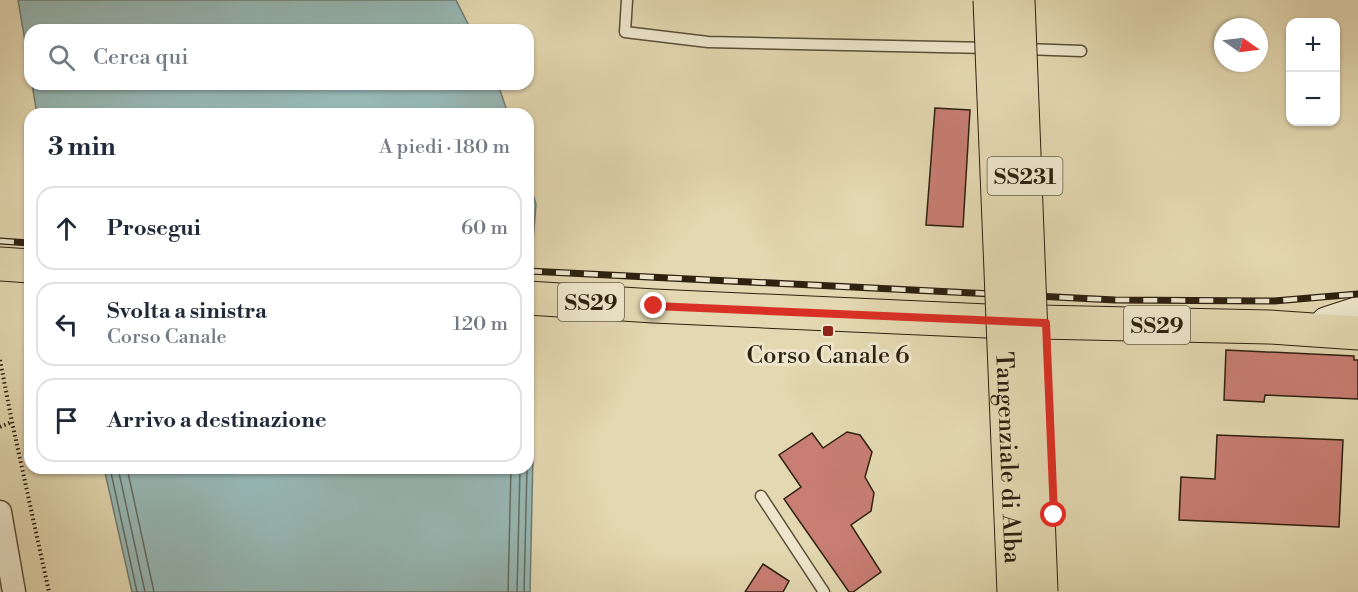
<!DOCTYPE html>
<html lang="it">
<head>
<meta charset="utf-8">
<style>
	:root { --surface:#fff; --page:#f2f2f3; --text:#1f2937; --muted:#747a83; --line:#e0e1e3 }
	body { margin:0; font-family:"Libre Bodoni",serif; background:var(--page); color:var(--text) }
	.controls { position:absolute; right:18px; top:18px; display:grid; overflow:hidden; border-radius:12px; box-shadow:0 2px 4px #0004 }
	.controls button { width:54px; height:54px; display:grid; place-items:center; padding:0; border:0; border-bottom:2px solid var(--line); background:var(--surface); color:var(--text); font:30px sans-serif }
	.compass { position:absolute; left:1214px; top:18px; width:54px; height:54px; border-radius:50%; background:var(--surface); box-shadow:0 2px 4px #0004; rotate:104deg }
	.stop { position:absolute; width:18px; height:18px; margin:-14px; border:4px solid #d93025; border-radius:50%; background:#fff }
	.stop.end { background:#d93025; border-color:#fff; box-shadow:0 2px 6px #0008 }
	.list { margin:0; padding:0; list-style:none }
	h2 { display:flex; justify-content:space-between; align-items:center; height:78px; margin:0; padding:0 24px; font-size:26px }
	h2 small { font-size:20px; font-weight:400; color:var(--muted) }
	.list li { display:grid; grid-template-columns:39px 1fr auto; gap:18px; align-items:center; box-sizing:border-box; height:84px; margin:0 12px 12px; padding:0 12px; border:2px solid var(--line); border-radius:18px }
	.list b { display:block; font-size:22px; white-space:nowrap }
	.list p { margin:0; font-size:20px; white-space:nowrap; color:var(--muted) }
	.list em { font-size:20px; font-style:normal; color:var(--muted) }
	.icon { flex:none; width:33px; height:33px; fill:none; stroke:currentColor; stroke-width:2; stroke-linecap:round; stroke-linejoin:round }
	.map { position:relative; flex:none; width:1358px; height:592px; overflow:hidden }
	.search { position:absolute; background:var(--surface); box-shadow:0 2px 4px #0004; left:24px; top:24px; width:510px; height:66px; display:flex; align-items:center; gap:15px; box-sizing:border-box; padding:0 21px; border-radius:18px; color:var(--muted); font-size:22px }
	.panel { position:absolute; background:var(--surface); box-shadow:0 2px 4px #0004; left:24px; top:108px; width:510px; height:366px; border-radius:18px }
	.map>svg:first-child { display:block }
</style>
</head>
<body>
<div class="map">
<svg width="1358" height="592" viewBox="0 0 1358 592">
	<rect width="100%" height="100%" fill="#e3d8b1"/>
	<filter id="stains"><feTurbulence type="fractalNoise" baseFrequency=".00333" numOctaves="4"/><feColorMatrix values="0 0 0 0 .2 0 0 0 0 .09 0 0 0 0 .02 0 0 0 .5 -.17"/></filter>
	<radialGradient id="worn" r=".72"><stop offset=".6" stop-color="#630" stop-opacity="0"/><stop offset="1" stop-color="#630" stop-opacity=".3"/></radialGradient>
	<g fill="#97b8b5" stroke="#6d7c73" stroke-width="1.5">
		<polygon points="18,0 456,0 471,30 30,30 30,71"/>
		<polygon points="32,84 498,84 508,114 37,114"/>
		<polygon points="528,179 536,204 528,302"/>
		<polygon points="528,422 533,455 530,592 132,592 104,468 528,468"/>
	</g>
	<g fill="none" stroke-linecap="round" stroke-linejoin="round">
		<g stroke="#626c62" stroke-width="1.5">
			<polyline points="110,468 137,592"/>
			<polyline points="118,468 145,592"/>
			<polyline points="127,468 154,592"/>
			<polyline points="508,592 511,468"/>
			<polyline points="517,592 520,468"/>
			<polyline points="524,592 527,468"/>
		</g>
	</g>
	<g fill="#c87e73" stroke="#2e2110" stroke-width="1.5">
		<polygon points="935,108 970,110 963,227 926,225"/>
		<polygon points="1226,350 1354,356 1354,360 1358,360 1358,399 1265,395 1264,402 1224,400"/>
		<polygon points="847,432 860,435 872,452 865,477 874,493 871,511 851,525 881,572 853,592 849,592 784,499 801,487 779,455 812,433 823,448"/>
		<polygon points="1217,435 1343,440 1339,527 1179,520 1181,477 1215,479"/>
		<polygon points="763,564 789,581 783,592 745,592"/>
	</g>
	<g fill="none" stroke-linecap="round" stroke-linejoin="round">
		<defs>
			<g id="lane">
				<polyline points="627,0 625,32 708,42 988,48"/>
				<polyline points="1025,49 1081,51"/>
				<polyline points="761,496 824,592"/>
			</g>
			<polyline id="street" points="0,512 14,592"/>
			<polyline id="secondary" points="1327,323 1358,313"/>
			<g id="primary">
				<polyline points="0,264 30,266"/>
				<polyline points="528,298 654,306 987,321 1269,327 1358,333"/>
			</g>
		</defs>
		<use href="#lane" stroke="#5b4f38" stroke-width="13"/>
		<use href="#street" stroke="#5b4f38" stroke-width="25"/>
		<use href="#secondary" stroke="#2e2110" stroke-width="34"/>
		<use href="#primary" stroke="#2e2110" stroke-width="35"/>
		<g stroke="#2e2110" stroke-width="4" stroke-dasharray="1.5 3" stroke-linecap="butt">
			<polyline points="0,360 12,422 49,592"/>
			<polyline points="0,427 12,422"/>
		</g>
		<use href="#lane" stroke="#ede6cc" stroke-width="10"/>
		<use href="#street" stroke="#ede6cc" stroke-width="22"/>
		<use href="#secondary" stroke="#ede6cc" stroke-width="32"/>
		<use href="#primary" stroke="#e3d8b1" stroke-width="33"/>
		<defs>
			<g id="rail">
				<polyline points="0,241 30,243"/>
				<polyline points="528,271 1115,300 1274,301 1358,294"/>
			</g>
		</defs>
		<use href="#rail" stroke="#2e2110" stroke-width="7"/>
		<use href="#rail" stroke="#ede6cc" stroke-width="4.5" stroke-dasharray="14" stroke-linecap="butt"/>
		<defs>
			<g id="highway-bridge">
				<path id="s1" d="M990 0 1014 592"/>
				<polyline points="1018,0 1041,592"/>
			</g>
		</defs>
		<use href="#highway-bridge" stroke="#2e2110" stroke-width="35" stroke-linecap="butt"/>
		<use href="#highway-bridge" stroke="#e3d8b1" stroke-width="33"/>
	</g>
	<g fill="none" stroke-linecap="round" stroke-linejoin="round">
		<polyline stroke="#d93025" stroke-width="8" points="654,306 1046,323 1054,515"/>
	</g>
	<rect fill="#8f2418" stroke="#ede6cc" stroke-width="2" x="822" y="325" width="12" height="12" rx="3"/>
	<g text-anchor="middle" stroke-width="6" stroke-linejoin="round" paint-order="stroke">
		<g fill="#ede6cc" stroke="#675c48" stroke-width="1.5">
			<rect x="987.5" y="157" width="75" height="38" rx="4.5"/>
			<rect x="558" y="283" width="66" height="38" rx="4.5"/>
			<rect x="1124" y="306" width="66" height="38" rx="4.5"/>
		</g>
		<g font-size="22" font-weight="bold" fill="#2e2110">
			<text x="1025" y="184">SS231</text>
			<text x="591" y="310">SS29</text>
			<text x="1157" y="333">SS29</text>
		</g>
		<g font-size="24" fill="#2e2110" stroke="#ede6cc">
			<text x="828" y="363">Corso Canale 6</text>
		</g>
		<g font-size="24" fill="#2e2110" stroke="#ede6cc">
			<text dy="8" stroke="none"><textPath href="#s1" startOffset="458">Tangenziale di Alba</textPath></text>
		</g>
	</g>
	<rect width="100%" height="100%" filter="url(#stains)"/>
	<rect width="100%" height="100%" fill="url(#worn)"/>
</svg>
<div class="controls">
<button>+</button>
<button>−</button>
</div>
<svg class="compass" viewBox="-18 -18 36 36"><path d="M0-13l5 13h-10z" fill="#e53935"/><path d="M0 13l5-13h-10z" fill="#747a83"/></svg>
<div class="stop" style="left:1054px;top:515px"></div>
<div class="stop end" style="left:654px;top:306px"></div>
<div class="search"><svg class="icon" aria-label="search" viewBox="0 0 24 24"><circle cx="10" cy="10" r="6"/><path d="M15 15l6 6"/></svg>Cerca qui</div>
<section class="panel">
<h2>3 min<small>A piedi · 180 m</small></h2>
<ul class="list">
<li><svg class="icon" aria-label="ahead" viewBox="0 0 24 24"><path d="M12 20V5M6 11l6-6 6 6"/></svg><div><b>Prosegui</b></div><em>60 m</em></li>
<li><svg class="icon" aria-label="left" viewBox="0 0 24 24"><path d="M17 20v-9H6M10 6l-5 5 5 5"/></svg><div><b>Svolta a sinistra</b><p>Corso Canale</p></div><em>120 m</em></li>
<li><svg class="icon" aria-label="arrive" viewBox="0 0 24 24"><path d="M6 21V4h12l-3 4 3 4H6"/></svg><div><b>Arrivo a destinazione</b></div></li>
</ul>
</section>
</div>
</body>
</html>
